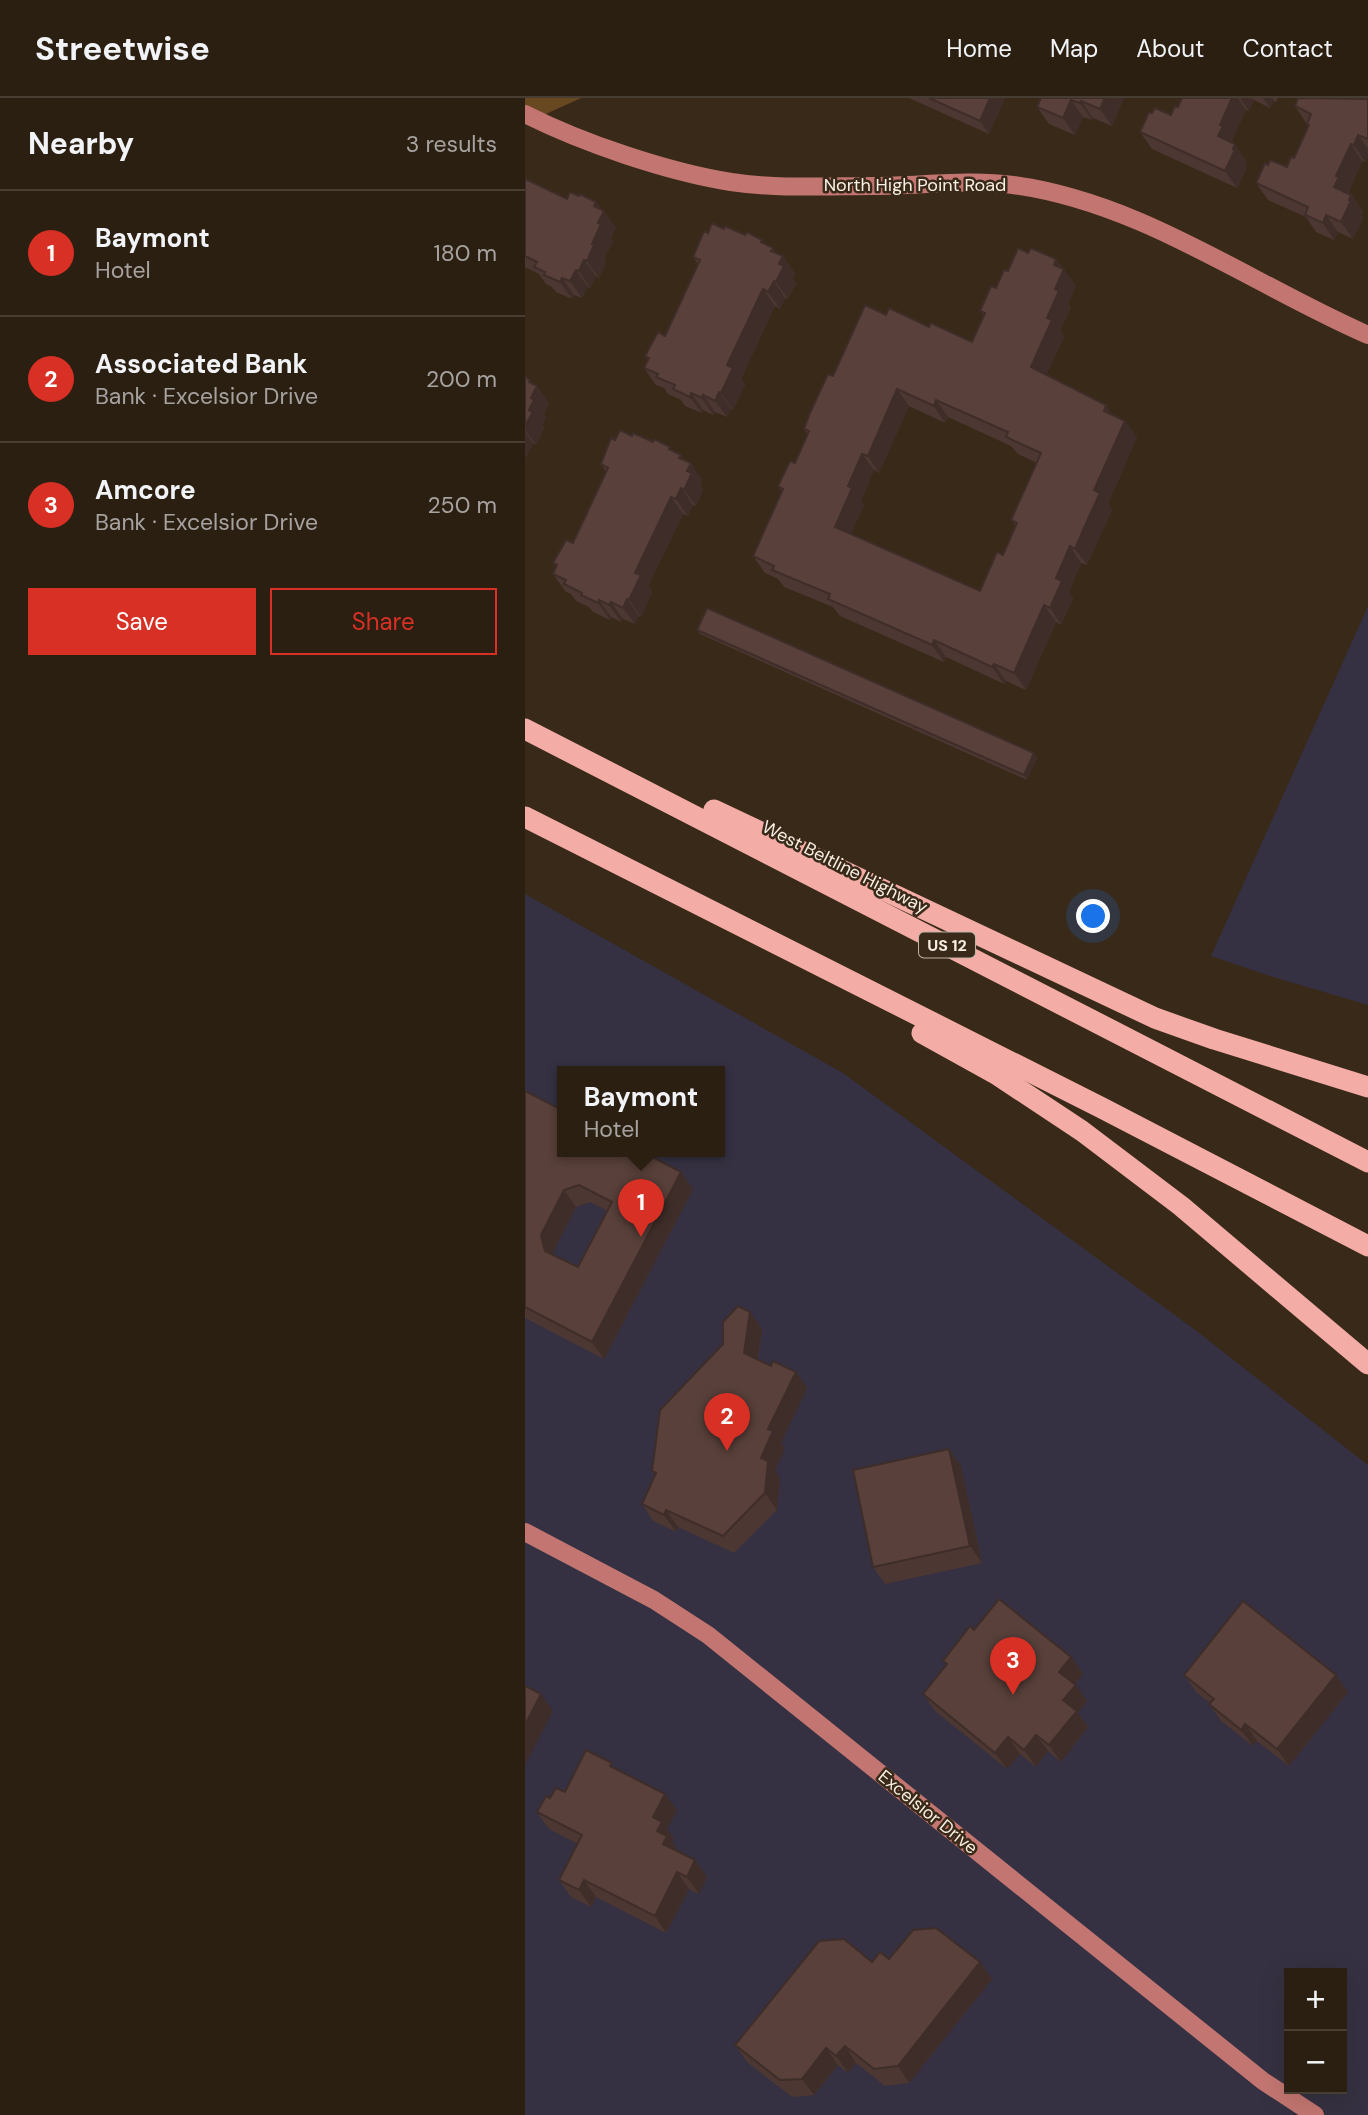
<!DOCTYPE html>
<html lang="en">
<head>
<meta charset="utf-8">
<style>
	:root { --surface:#2b1f12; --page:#372c20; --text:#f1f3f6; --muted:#a6a29f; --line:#473d32; --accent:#d93025 }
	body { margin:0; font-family:"DM Sans",sans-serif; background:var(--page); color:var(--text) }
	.controls { position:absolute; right:21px; bottom:21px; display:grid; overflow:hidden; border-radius:0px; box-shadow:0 7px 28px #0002 }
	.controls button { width:63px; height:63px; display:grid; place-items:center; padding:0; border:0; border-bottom:2px solid var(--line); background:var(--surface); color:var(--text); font:35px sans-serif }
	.you { position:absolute; left:569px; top:819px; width:24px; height:24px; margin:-18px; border:5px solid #fff; border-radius:50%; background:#1a73e8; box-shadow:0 0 0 10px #1a73e833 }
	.badge { display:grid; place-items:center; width:46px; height:46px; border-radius:50%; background:var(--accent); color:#fff; font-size:23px; font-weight:700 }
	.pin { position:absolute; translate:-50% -58px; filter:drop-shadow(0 2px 4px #0008) }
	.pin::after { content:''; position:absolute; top:37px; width:24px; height:21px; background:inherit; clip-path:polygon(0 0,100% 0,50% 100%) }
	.popup { position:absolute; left:32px; top:968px; width:168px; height:91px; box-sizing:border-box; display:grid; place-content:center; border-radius:0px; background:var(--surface); filter:drop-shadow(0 2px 5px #0005); font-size:23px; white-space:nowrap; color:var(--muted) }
	.popup b { font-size:26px; color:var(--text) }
	.popup::after { content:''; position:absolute; left:50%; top:100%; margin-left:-14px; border:14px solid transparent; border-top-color:var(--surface) }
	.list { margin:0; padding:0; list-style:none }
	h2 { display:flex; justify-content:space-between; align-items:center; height:91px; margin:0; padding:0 28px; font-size:30px }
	h2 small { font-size:23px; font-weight:400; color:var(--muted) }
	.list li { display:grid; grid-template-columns:46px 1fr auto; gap:21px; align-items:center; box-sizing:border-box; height:126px; padding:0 28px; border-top:2px solid var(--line) }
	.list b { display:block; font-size:26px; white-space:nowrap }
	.list p { margin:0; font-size:23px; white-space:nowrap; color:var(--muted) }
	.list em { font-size:23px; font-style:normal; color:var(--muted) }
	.actions { display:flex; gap:14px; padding:21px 28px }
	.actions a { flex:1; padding:16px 0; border:2px solid var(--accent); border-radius:0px; text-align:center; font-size:24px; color:var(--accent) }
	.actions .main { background:var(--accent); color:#fff }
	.map { position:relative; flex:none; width:843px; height:2017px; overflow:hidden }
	header { display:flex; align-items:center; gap:42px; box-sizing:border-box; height:98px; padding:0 35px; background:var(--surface); border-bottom:2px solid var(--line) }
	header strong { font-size:33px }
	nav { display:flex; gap:38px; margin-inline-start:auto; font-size:24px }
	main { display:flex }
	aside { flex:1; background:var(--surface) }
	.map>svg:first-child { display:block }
</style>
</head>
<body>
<header>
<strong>Streetwise</strong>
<nav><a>Home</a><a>Map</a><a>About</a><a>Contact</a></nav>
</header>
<main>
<aside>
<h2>Nearby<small>3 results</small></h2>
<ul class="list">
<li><span class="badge">1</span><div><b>Baymont</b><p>Hotel</p></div><em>180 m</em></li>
<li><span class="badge">2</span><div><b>Associated Bank</b><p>Bank · Excelsior Drive</p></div><em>200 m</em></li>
<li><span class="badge">3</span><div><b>Amcore</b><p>Bank · Excelsior Drive</p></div><em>250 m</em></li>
</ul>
<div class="actions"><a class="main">Save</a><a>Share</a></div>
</aside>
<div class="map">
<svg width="843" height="2017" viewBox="0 0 843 2017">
	<rect width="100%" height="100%" fill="#392918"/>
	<g fill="#353142" fill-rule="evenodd">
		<polygon points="843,508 843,907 748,879 686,858"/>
		<path d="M0 796 318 975 669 1231 843 1367V2017H0ZM37 973H195V1053H37ZM764 1875H817V1991H764Z"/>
	</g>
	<polygon fill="#684821" points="0,0 56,0 10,21 0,16"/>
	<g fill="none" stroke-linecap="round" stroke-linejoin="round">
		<g stroke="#c37671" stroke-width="18">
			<path d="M0 16C57 45 143 74 206 84 253 91 303 88 350 88 395 88 443 81 488 87 616 104 726 186 843 237"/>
			<polyline points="0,1434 129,1502 183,1537 738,1983 790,2017"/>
		</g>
		<g stroke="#f4aca6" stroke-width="21">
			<polyline points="0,631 843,1064"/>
			<polyline points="189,712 630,920 689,941 843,989"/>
			<polyline points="0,719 577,1010 843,1148"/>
			<polyline points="397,935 471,976 557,1033 656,1108 843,1266"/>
		</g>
	</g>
	<g fill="#4d3732" fill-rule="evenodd">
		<polygon points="384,0 480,0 464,36"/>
		<polygon points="515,0 599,0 587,28 568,20 567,22 558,19 550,37 524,26 512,9 516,1"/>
		<polygon points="657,0 753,0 751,4 749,3 745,10 729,2 724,13 721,12 707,42 721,63 720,66 722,69 712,90 627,51 615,34 627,15 646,17 653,9"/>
		<polygon points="772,0 843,1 843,58 840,64 837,63 824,93 838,114 836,117 838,120 828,141 813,134 809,142 791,134 781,119 743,102 731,85 743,67 762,69 769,60 783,28 770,8 773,1"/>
		<polygon points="0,81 42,101 54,98 71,104 91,130 86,140 88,143 79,161 81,164 74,180 71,178 65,190 63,189 57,200 49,197 47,201 31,194 27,189 21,186 14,176 0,169"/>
		<polygon points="199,131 241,146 252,155 270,175 267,180 271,185 263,201 260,200 255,211 250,208 216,281 220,287 208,312 206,311 202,319 190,314 188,317 178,312 177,315 160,308 156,302 143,296 139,290 131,287 119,270 123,262 120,258 140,238 173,166 168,159 183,135"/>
		<path d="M503 155 531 161 551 188 543 206 546 210 535 233 539 239 521 277 589 318 600 323 612 339 583 406 587 412 575 438 562 467 556 465 544 493 548 500 536 527 531 524 501 592 481 583 479 586 421 559 419 564 315 518 308 509 259 489 253 481 240 475 228 458 257 394 253 388 270 365 283 337 279 331 308 278 361 217 404 229 447 244 459 218 455 213 483 173ZM384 308 420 325 423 319 486 348 493 356 512 365 486 422 491 428 478 457 455 493 326 436 339 407 336 403 349 372 354 375Z"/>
		<polygon points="0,279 12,288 24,305 19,316 21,319 17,327 19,330 11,347 8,345 0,361"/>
		<polygon points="107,338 149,354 159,362 177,382 175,387 178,392 171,408 168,407 163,418 158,416 123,488 127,494 116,519 114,518 110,526 98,521 96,524 86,519 85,522 68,514 64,509 51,503 46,496 40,493 28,476 31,469 28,465 48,445 81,374 76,366 90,342"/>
		<polygon points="172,532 509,655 512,660 502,682 175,536"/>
		<path d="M0 993 168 1091 79 1261 0 1220ZM65 1104 83 1113 53 1169 28 1157V1154L51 1109Z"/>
		<polygon points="225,1214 237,1231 233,1262 246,1268 271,1274 282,1290 256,1345 260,1350 250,1372 255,1380 252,1412 209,1455 153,1429 151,1434 128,1423 117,1406 130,1378 127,1373 198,1246"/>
		<polygon points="436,1368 457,1465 360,1486 348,1469"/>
		<polygon points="449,1532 546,1559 558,1576 550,1586 562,1603 553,1615 563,1629 536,1664 523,1653 511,1669 495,1656 482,1671 410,1613 398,1596 421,1567 418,1563"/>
		<polygon points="659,1577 823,1594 764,1668 732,1643 728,1648 696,1623 684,1606 685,1605 671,1594"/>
		<polygon points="90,1670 152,1712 142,1731 149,1741 147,1744 153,1753 182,1779 174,1796 164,1791 141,1835 71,1799 66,1809 46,1799 34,1782 53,1746 24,1731 12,1714 25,1700"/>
		<polygon points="364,1861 455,1864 467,1881 384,1985 360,1988 331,1965 323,1975 313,1967 289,1997 267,1999 222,1964 210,1947 347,1864"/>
	</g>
	<g fill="#3e2d29">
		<polygon points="465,0 480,0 464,36 455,23"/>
		<polygon points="580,0 599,0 587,28 575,11"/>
		<polygon points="707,0 713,0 721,12 707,42 710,45 705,55 693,38 695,27"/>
		<polygon points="715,0 727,0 729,2 724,13"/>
		<polygon points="738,0 747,0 749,3 745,10"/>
		<polygon points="546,2 558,19 550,37 538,20"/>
		<polygon points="556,3 568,20 567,22 555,5"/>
		<polygon points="833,37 843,51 843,58 840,64 829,47"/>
		<polygon points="710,46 721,63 720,66 722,69 712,90 700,73"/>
		<polygon points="826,46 837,63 824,93 826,96 821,106 809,89 811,78"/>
		<polygon points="826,97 838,114 836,117 838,120 828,141 816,124"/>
		<polygon points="71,104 91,130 86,140 88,143 79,161 81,164 74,180 62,163 73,125 69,108"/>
		<polygon points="801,117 813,134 809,142 798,125"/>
		<polygon points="248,150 256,162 258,158 270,175 267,180 271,185 263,201 251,184 246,153"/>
		<polygon points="531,161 551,188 543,206 546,210 535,233 539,239 517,286 506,269 522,220 530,191 529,167"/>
		<polygon points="59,162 71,178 65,190 54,173"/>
		<polygon points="51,172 63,189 57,200 45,183"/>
		<polygon points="37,180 49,197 47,201 35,184"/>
		<polygon points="249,183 260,200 255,211 243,194"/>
		<polygon points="238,191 250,208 216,281 220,287 208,312 196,295 202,267"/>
		<polygon points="5,282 11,291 12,288 24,305 19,316 21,319 17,327 19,330 11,347 0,332 6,300 4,284"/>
		<polygon points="372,291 384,308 354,375 343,358"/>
		<polygon points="194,294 206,311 202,319 190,303"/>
		<polygon points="166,295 178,312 177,315 165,299"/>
		<polygon points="178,297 190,314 188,317 177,300"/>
		<polygon points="411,302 423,319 420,325 409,308"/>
		<polygon points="581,307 593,324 579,313"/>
		<polygon points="600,323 612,339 583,406 587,412 562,467 550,451 569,392"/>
		<polygon points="0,334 8,345 0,361"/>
		<polygon points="337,356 349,372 336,403 339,407 322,445 310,429 323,388"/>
		<polygon points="156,357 164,369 166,365 177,382 175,387 178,392 171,408 159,392 154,360"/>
		<polygon points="156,390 168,407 163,418 151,401"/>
		<polygon points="146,399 158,416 123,488 127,494 116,519 104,502 110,475"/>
		<polygon points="545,448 556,465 544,493 548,500 536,527 525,510 531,480"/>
		<polygon points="102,501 114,518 110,526 98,510"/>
		<polygon points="74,502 86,519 85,522 73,505"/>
		<polygon points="86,504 98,521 96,524 84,507"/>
		<polygon points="519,507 531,524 501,592 489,575"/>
		<polygon points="409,542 421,559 419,564 407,547"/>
		<polygon points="469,566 481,583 479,586 467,569"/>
		<polygon points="509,655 512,660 502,682 499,677"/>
		<polygon points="156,1074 168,1091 79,1261 67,1244"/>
		<polygon points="39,1092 51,1109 28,1154 32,1169 20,1153 16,1137"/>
		<polygon points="225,1214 237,1231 231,1272 219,1255"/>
		<polygon points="271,1274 282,1290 256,1345 260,1350 250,1372 255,1380 252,1412 240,1395 236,1360 243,1331"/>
		<polygon points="424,1351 436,1368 457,1465 445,1448"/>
		<polygon points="141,1412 153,1429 151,1434 139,1417"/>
		<polygon points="546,1559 558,1576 546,1590 534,1574"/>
		<polygon points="811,1577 823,1594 764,1668 752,1651"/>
		<polygon points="551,1587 562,1603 553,1615 563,1629 536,1664 524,1647 538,1602"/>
		<polygon points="16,1596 28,1613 0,1667 0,1627"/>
		<polygon points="720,1626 732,1643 728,1648 716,1632"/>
		<polygon points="511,1637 523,1653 511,1669 499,1652"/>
		<polygon points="483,1639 495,1656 482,1671 470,1655"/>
		<polygon points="140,1696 152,1712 142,1731 149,1741 147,1744 154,1754 138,1746 128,1719"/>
		<polygon points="170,1762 182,1779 174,1796 162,1779"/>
		<polygon points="152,1774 164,1791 141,1835 130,1818"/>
		<polygon points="59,1782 71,1799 66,1809 54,1792"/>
		<polygon points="455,1864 467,1881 384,1985 373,1968"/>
		<polygon points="320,1948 331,1965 323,1975 311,1958"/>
		<polygon points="301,1950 313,1967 289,1997 277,1981"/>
	</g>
	<g fill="#59403a" stroke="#3e2d29" stroke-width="2" fill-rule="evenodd">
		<polygon points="404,0 465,0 455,23"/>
		<polygon points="516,0 580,0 575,11 556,3 555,5 546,2 538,20 512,9"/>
		<polygon points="657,0 707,0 695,27 698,28 693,38 710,46 708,51 710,52 700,73 615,34 624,14 627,15 630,10 646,17 650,8 653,9"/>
		<polygon points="773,0 843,1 843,41 833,37 829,47 826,46 811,78 814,79 809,89 826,97 824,102 826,103 816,124 801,117 798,125 780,117 783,109 731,85 740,65 743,67 745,62 762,69 766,59 769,60 784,27 782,26 786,16 770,8"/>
		<polygon points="0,81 42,101 45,94 54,98 55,96 71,104 69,108 79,113 73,125 76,126 67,146 69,147 62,163 59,162 54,173 51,172 45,183 37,180 35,184 19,177 20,174 9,169 12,164 0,158"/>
		<polygon points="187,125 199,131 200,128 220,137 222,134 237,142 236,144 248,150 246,153 258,158 254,166 259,168 251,184 249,183 243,194 238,191 202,267 208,270 196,295 194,294 190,303 178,297 177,300 166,295 165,299 148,291 150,287 131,279 133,276 119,270 124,260 120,258 133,234 140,238 175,162 168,159 179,133 183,135"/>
		<path d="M493 150 503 155 506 150 531 161 529 167 539 171 530 191 534 193 522 220 527 222 506 269 581 307 579 313 600 323 569 392 575 395 563 421 550 451 545 448 531 480 537 483 525 510 519 507 489 575 469 566 467 569 409 542 407 547 303 501 305 496 247 472 249 468 228 458 258 391 253 388 265 363 270 365 284 333 279 331 285 315 303 276 308 278 340 207 361 217 364 210 404 229 406 225 447 244 460 215 455 213 466 188 471 190 479 172 483 173ZM372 291 409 308 411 302 483 334 481 339 516 355 486 422 492 425 478 457 472 454 455 493 310 429 327 390 323 388 337 356 343 358Z"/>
		<polygon points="0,279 5,282 4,284 12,288 6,300 9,302 4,312 8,314 0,328"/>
		<polygon points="95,332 107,338 108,335 128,344 129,341 145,349 144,351 156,357 154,360 166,365 162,373 167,375 159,392 156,390 151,401 146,399 110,475 116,477 104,502 102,501 98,510 86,504 84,507 74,502 73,505 56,497 57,495 39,486 41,482 28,476 32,467 28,465 41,442 48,445 83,370 76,366 86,340 90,342"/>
		<polygon points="182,510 509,655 499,677 172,532"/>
		<path d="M0 993 37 1012V1053H116L156 1074 67 1244 0 1209ZM54 1087 87 1104 53 1169 20 1153 16 1137 39 1092Z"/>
		<polygon points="213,1208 225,1214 219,1255 246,1268 248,1263 271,1274 243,1331 248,1333 236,1360 243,1363 240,1395 198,1438 141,1412 139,1417 117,1406 131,1375 127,1373 135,1312 198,1246 198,1224"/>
		<polygon points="424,1351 445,1448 348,1469 328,1372"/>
		<polygon points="474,1501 546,1559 534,1574 551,1587 538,1602 552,1613 524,1647 511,1637 499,1652 483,1639 470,1655 398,1596 422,1566 418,1563 445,1528 449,1532"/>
		<polygon points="718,1503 811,1577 752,1651 720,1626 716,1632 684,1606 689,1601 659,1577"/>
		<polygon points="0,1588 16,1596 0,1627"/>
		<polygon points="61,1652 87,1665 85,1668 140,1696 128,1719 137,1724 132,1733 142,1738 138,1746 170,1762 162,1779 152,1774 130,1818 59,1782 54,1792 34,1782 57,1737 12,1714 21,1698 25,1700 31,1690 40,1694"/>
		<polygon points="411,1830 455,1864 373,1968 349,1971 320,1948 311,1958 301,1950 277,1981 255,1982 210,1947 294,1843 319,1841 347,1864 355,1854 364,1861 388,1832"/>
	</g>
	<g text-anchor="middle" stroke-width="5" stroke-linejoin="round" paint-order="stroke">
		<rect fill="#392918" stroke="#bfb3a6" stroke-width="2" x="394" y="834.5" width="56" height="25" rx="5"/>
		<g font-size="16" font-weight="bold" fill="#f8eee3">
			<text x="422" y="853">US 12</text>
		</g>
		<g font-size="18" fill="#f8eee3" stroke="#392918">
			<text x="390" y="93">North High Point Road</text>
			<text transform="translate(320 769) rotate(27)" y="6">West Beltline Highway</text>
			<text transform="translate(403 1714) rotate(39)" y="6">Excelsior Drive</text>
		</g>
	</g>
</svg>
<div class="controls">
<button>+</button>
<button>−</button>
</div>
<div class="you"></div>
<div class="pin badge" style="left:116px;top:1139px">1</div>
<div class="popup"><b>Baymont</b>Hotel</div>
<div class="pin badge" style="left:202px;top:1353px">2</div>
<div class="pin badge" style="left:488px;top:1597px">3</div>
</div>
</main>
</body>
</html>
